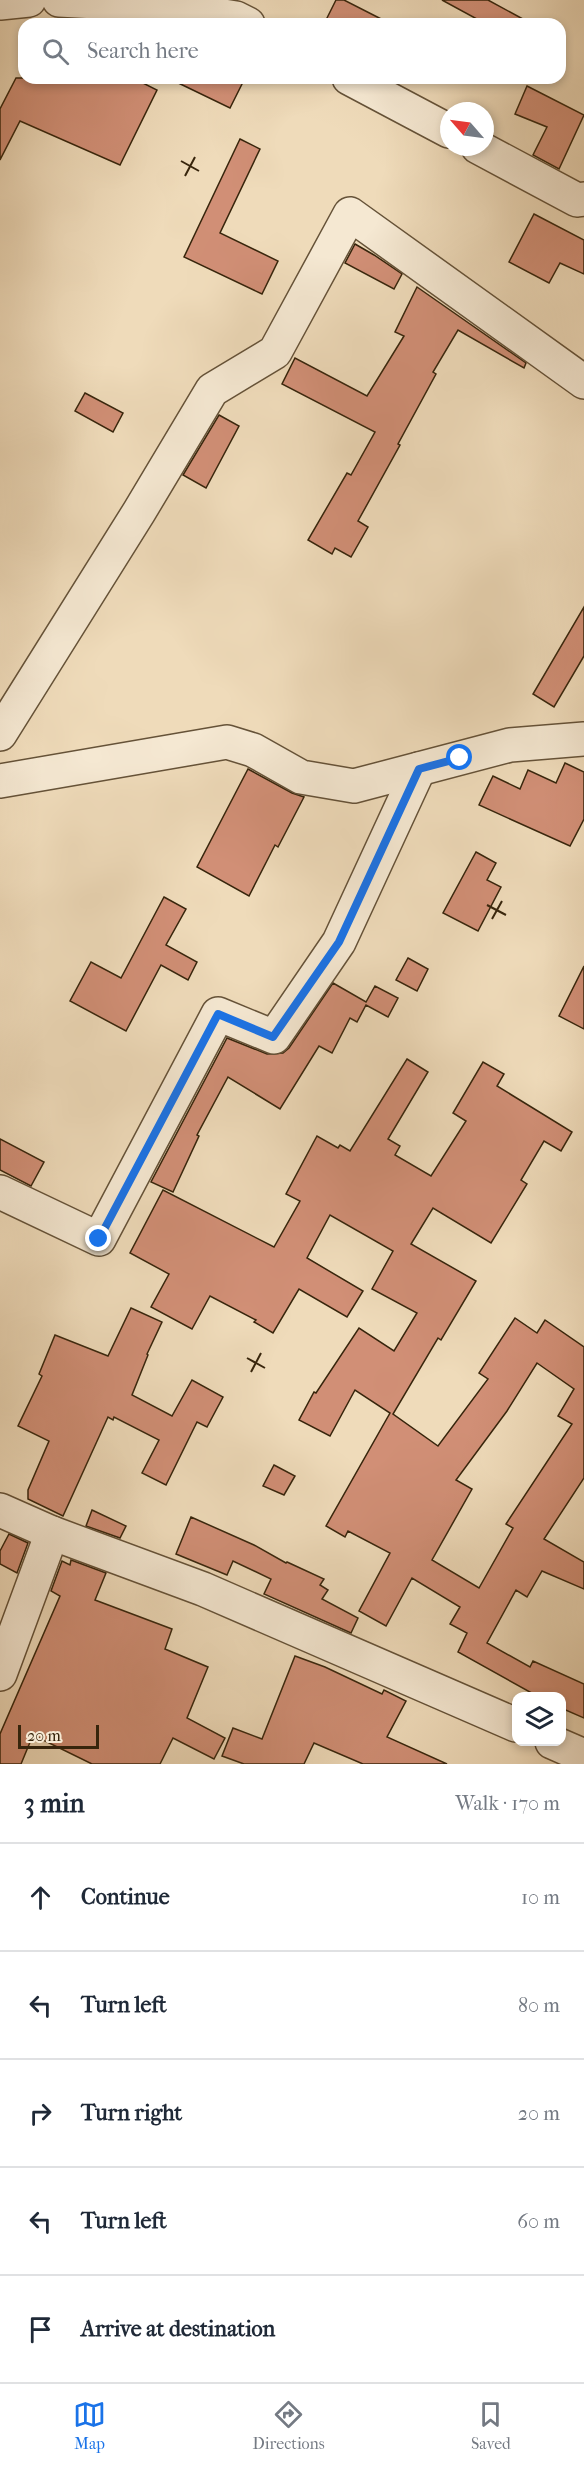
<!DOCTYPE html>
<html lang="en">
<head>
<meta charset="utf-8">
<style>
	:root { --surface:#fff; --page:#f2f2f3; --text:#1f2937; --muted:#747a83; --line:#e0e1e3; --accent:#1a73e8 }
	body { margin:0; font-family:"IM FELL French Canon",serif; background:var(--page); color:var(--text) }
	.controls { position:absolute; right:18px; bottom:18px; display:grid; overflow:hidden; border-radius:12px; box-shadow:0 3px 9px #0003 }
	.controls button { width:54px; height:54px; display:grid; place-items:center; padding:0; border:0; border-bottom:2px solid var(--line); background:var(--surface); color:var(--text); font:30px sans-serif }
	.compass { position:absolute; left:440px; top:102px; width:54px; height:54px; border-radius:50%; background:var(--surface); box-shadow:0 3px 9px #0003; rotate:298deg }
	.scale { position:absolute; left:18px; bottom:15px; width:81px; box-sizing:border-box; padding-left:6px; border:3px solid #37250c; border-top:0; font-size:16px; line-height:21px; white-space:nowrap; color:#37250c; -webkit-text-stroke:4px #f5e8d2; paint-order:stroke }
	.stop { position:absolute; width:18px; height:18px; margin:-14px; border:4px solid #1a73e8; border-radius:50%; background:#fff }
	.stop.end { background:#1a73e8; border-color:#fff; box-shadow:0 2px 6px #0008 }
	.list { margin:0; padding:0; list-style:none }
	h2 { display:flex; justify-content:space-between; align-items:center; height:78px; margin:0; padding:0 24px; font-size:26px }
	h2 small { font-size:20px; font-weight:400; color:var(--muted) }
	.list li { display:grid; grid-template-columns:39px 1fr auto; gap:18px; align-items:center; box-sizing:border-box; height:108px; padding:0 24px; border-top:2px solid var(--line) }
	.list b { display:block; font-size:22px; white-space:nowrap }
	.list em { font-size:20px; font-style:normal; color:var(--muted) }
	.icon { flex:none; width:33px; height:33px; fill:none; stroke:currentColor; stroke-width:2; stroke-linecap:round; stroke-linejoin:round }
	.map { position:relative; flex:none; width:584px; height:1764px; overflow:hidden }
	.search { position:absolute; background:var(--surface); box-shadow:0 3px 9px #0003; left:18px; right:18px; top:18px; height:66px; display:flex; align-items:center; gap:15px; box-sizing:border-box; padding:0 21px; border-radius:18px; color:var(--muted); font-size:22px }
	.sheet { height:618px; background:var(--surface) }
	nav { display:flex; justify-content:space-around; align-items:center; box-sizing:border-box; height:84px; border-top:2px solid var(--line); background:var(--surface); font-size:16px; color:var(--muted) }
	nav a { display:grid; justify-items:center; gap:3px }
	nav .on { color:var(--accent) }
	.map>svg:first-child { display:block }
</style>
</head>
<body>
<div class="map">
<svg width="584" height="1764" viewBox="0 0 584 1764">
	<rect width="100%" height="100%" fill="#efdbba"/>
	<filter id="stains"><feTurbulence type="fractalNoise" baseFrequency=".00333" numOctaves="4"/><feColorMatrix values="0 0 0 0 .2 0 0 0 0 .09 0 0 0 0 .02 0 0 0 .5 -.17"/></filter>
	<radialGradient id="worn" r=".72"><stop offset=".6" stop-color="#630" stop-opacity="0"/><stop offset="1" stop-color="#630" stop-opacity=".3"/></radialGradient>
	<g fill="#d18f76" stroke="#37250c" stroke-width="1.5" fill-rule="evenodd">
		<polygon points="336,0 344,0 391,24 324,24"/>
		<polygon points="442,0 488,0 532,24 486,24"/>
		<polygon points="16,78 133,78 157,90 120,165 20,121 0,160 0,109"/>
		<polygon points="168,78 245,78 230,108"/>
		<polygon points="527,86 584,115 559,169 533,155 547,127 515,114"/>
		<polygon points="240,139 260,149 220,233 278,261 262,294 184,257"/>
		<polygon points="534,214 584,240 584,274 560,263 549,283 509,262"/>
		<polygon points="355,244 374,255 402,274 394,289 345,263"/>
		<polygon points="417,287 526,363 524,368 458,330 433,372 436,374 398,444 400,445 358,521 368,527 351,557 335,548 332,554 308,540 347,473 351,475 375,432 282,384 295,358 367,396 404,336 395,332"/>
		<polygon points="85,393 123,413 113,432 75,411"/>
		<polygon points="219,415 239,426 206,488 183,475"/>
		<polygon points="584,607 584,656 554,707 533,694"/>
		<polygon points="565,763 584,772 584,819 570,846 479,805 493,776 520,789 528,770 556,783"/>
		<polygon points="248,769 292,793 304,797 278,847 275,845 249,896 197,867"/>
		<polygon points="476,852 496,863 487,880 501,887 478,931 443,913"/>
		<polygon points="164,897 186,909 166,945 197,962 188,980 161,965 126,1031 70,1001 91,962 121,978"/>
		<polygon points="408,958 428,969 417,991 396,980"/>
		<polygon points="584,966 584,1029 559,1016"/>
		<polygon points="333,983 366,1002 375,986 398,998 388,1017 366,1005 357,1022 350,1018 332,1053 319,1046 280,1109 228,1077 197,1135 199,1136 173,1192 151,1182 227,1038 267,1054 283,1053 289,1048"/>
		<path d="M407 1059 428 1072 388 1139 400 1146 395 1155 431 1176 466 1121 453 1113 483 1062 504 1074 497 1086 572 1132 561 1151 544 1141 521 1180 527 1184 491 1243 433 1208 411 1244 476 1281 441 1340 438 1338 393 1414 438 1446 488 1379 479 1373 515 1318 537 1333 545 1320 584 1347V1478L544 1539 584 1562V1589L542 1571 527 1597 516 1590 487 1643 530 1667 533 1661 584 1684V1718L561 1708V1696H537L458 1652 467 1633 450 1624 460 1607 412 1578 386 1626 359 1611 390 1553 348 1531 345 1537 326 1526 390 1413 355 1390 330 1436 299 1420 314 1392 316 1393 359 1328 394 1351 417 1313 372 1289 393 1251 330 1215 307 1258 363 1291 347 1317 299 1289 273 1333 254 1322 256 1320 210 1296 192 1329 151 1307 169 1274 130 1253 163 1190 274 1247 300 1201 286 1194 317 1136 338 1148 340 1145 350 1151ZM537 1363 574 1389 558 1416 572 1424 506 1524 513 1528 479 1588 432 1560 472 1489 456 1480 507 1411Z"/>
		<polygon points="0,1139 44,1162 31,1186 0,1170"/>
		<polygon points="131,1308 162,1322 147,1354 148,1355 132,1395 172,1416 192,1380 223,1397 207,1427 197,1422 166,1485 142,1473 159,1440 114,1417 113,1420 108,1417 63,1516 28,1499 28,1490 49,1441 18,1426 42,1376 39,1374 55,1335 108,1356"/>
		<polygon points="274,1465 295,1476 284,1495 263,1486"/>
		<polygon points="92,1510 126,1526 120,1538 86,1526"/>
		<polygon points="191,1517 254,1545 286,1563 287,1562 324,1579 320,1585 328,1590 322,1599 358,1618 351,1633 264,1594 271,1579 233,1561 227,1575 176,1554"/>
		<polygon points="9,1534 28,1543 17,1573 0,1564 0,1551"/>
		<polygon points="71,1560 106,1573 95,1600 172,1629 165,1649 208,1667 187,1718 225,1738 214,1759 173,1738 160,1764 92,1764 33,1735 21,1764 0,1764 0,1734 60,1596 51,1591 62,1561 70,1565"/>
		<polygon points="295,1656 325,1667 382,1694 384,1690 406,1701 387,1737 447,1764 363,1764 314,1743 304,1764 244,1764 222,1756 233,1728 262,1739"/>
	</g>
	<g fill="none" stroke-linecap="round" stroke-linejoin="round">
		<defs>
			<g id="minor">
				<polyline points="59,0 153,5 158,0"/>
				<polyline points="0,3 29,0"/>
				<polyline points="153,5 236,18 248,24"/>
				<polyline points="349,78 449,131"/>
				<polyline points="478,147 577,200 584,199"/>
				<polyline points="0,734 139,512 212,390 275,352 350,214 584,382"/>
				<polyline points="0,1192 99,1239 218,1014 274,1037 339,942 419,769"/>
				<polyline points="0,1510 52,1533 203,1589 516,1725"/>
				<polyline points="0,1674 52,1533"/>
				<polyline points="552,1742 584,1756"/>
			</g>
			<polyline id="tertiary" points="0,781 227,742 253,750 301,777 354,786 510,745 584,739"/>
		</defs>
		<use href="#minor" stroke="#655238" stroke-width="36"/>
		<use href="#tertiary" stroke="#655238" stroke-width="36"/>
		<use href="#minor" stroke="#f5e8d2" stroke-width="33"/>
		<use href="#tertiary" stroke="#f5e8d2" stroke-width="33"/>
	</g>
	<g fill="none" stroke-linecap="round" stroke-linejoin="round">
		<polyline stroke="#1a73e8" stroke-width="8" points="99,1239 218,1014 273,1037 339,942 419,769 460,758"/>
	</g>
	<path fill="none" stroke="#37250c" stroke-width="2" d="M181 161 199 171M185 176 195 157M487 905 506 915M492 919 502 901M247 1358 265 1368M251 1372 261 1353"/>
	<rect width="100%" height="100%" filter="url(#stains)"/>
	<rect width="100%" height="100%" fill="url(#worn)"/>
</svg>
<div class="controls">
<button><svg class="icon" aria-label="layers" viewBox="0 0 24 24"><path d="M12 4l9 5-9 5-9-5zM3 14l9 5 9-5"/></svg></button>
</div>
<svg class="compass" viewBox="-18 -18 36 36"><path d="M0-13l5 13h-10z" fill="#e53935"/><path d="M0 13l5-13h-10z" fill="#747a83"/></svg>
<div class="scale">20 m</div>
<div class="stop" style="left:460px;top:758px"></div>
<div class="stop end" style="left:99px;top:1239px"></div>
<div class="search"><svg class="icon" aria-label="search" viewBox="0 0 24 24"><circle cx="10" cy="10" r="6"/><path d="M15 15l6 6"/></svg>Search here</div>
</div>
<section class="sheet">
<h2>3 min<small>Walk · 170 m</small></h2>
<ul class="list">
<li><svg class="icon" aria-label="ahead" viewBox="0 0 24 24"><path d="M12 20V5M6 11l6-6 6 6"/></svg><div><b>Continue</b></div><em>10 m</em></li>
<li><svg class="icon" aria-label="left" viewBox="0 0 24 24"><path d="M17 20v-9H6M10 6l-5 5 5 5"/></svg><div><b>Turn left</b></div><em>80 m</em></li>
<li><svg class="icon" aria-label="right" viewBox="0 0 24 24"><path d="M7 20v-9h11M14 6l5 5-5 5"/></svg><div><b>Turn right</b></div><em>20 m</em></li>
<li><svg class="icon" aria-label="left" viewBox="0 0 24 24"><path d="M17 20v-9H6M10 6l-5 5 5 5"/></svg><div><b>Turn left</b></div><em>60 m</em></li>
<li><svg class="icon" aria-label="arrive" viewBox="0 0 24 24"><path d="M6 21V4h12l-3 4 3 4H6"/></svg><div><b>Arrive at destination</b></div></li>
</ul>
</section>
<nav>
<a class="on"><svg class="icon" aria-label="map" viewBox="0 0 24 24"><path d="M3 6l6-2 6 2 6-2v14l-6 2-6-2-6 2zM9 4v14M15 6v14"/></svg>Map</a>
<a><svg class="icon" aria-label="directions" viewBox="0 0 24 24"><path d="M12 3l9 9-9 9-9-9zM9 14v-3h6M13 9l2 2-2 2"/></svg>Directions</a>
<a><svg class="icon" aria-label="saved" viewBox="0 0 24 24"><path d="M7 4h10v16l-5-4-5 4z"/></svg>Saved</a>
</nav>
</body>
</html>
